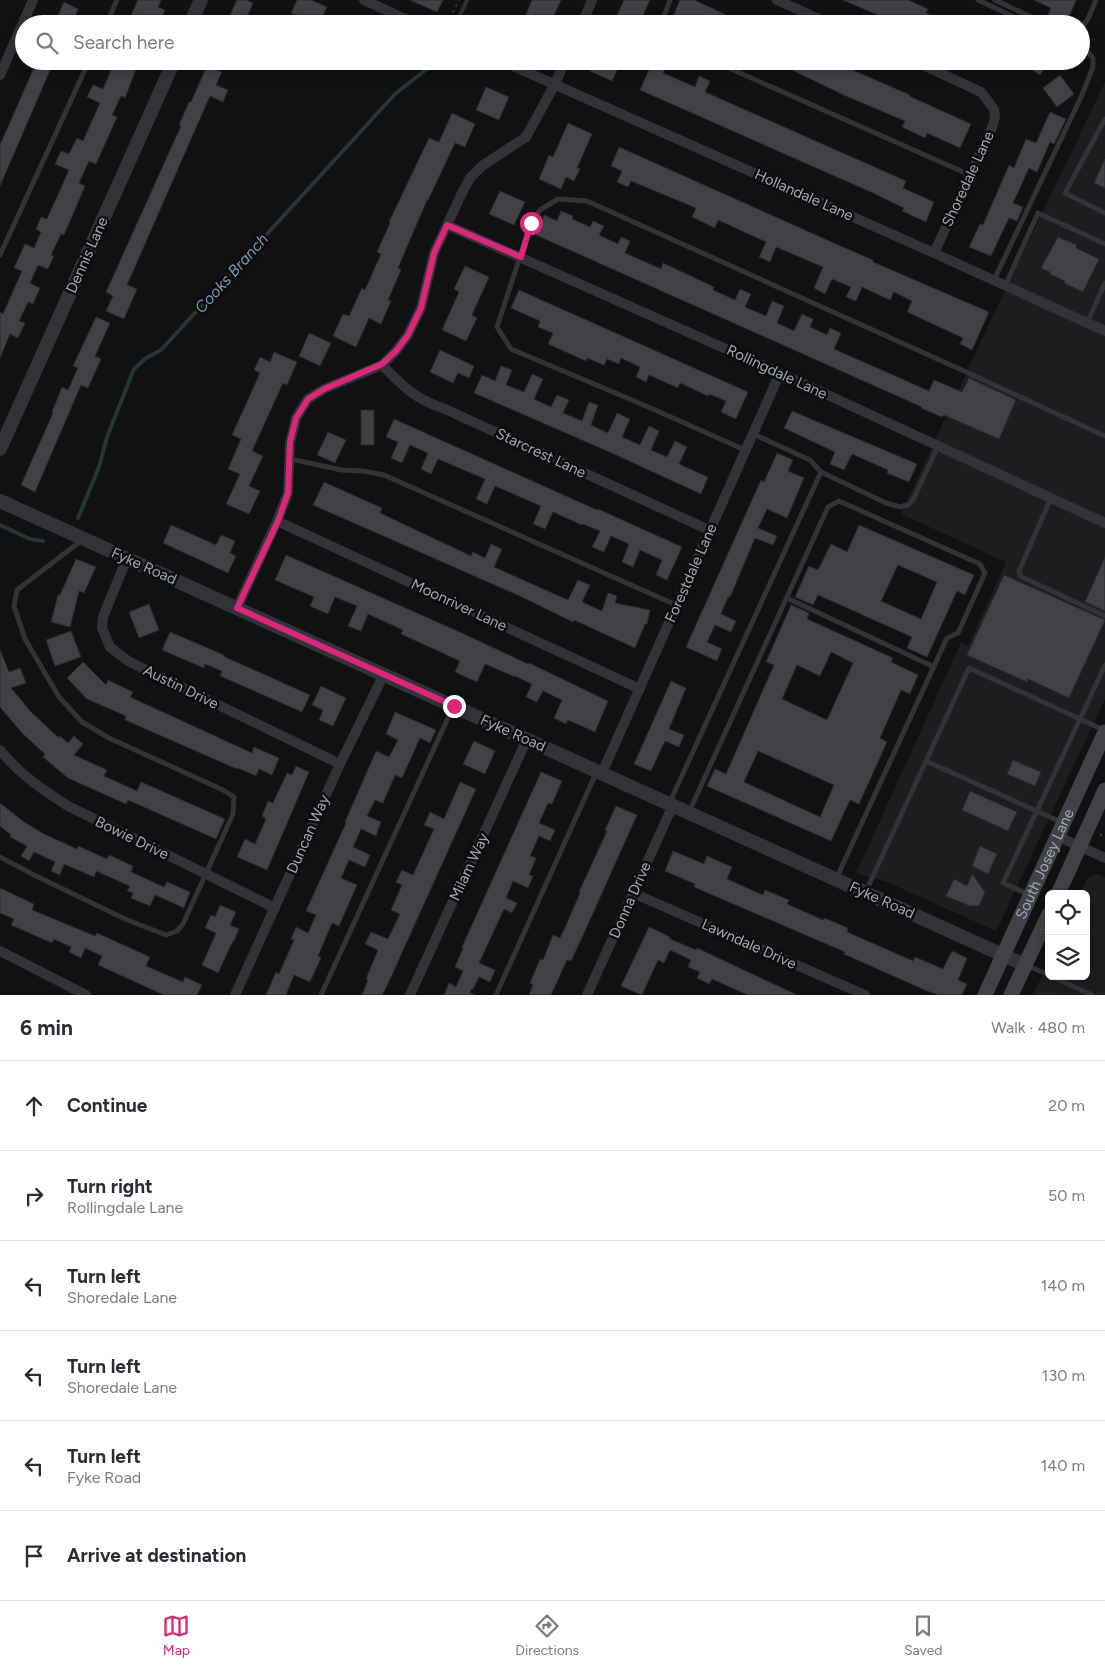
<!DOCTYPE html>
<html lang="en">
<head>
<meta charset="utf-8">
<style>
	:root { --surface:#fff; --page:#f2f2f3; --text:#2b2b33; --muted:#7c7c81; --line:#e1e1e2; --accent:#db2777 }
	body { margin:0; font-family:Figtree,sans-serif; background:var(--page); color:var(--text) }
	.controls { position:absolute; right:15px; bottom:15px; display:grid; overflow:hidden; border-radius:8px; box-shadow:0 2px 12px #0003 }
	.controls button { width:45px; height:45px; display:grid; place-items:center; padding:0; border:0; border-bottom:1px solid var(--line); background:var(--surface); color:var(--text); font:25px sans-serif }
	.stop { position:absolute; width:15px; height:15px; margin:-11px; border:4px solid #db2777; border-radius:50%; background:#fff }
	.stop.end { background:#db2777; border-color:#fff; box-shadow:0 1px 5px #0008 }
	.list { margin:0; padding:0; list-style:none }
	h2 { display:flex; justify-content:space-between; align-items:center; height:65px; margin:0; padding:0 20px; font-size:21px }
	h2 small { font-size:16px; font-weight:400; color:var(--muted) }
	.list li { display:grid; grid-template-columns:32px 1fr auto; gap:15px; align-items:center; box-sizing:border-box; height:90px; padding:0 20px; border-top:1px solid var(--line) }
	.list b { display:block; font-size:19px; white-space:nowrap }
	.list p { margin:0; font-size:16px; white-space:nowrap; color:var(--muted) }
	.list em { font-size:16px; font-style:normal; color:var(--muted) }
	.icon { flex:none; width:28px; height:28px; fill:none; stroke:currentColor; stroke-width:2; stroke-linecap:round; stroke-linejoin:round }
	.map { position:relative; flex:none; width:1105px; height:995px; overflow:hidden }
	.search { position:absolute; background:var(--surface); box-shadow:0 2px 12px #0003; left:15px; right:15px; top:15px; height:55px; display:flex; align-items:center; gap:12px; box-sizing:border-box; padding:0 18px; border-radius:28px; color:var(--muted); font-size:19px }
	.sheet { height:605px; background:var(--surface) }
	nav { display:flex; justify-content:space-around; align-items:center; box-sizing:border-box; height:70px; border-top:1px solid var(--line); background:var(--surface); font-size:14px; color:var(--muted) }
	nav a { display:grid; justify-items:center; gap:2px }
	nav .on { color:var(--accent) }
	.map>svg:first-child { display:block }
</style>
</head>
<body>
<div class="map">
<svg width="1105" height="995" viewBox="0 0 1105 995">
	<rect width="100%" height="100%" fill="#111112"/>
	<g fill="#1d1d1f">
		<polygon points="1105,82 1105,699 996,931 887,882 856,873 961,643 968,646 1006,562 901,514 999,303"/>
		<polygon points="1097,874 1105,877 1105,995 1033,995 1049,961 1049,976 1086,976 1086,894 1080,894 1088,877"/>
	</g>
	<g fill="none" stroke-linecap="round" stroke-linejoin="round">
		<g stroke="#293338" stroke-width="4">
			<polyline points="456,24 467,0"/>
			<polyline points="78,518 99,467 107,437 134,369 146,358 161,350 395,94 437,61"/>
			<polyline points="0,525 30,539 43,541"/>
		</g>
	</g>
	<g fill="#404145" stroke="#2b2b2e" fill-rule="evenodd">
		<polygon points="138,0 161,0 158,7 165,10 159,24 134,24 135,20 130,18"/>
		<polygon points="237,0 246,0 253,3 244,24 229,17"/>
		<polygon points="297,0 311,0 327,7 319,24 316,24 291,13"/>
		<polygon points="410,0 443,0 437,12"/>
		<polygon points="532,0 561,0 550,24 522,24"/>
		<polygon points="624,0 650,0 639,24 613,24"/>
		<polygon points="680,0 694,0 746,24 688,24 673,17"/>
		<polygon points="843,0 908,0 928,9 926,13 950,24 899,24"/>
		<polygon points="1034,0 1076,0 1066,24 1054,24 1046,19 1051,8"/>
		<polygon points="64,2 78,9 72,24 54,24"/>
		<polygon points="37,61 54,61 0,186 0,145"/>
		<polygon points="115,61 139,61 125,98 121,96 112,115 117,117 96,164 89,161 79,183 85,186 64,235 61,234 51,255 54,256 48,269 38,265 30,283 40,288 33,304 28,302 19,321 25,323 18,338 10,334 0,358 0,312 3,314 22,271 14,268 25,244 34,248 41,232 36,229 41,217 47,219 69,170 55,164 61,151 69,154 77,138 83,141 100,103 87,97 93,85 103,89"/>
		<polygon points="595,61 621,61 612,81 590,71"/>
		<polygon points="773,61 832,61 910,95 909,96 971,124 960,148 927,133 925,138 902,127 905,121 846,96"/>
		<polygon points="1018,61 1049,61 1040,75"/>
		<polygon points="652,63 665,68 663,73 695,87 699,76 710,81 705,92 906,181 903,188 934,202 926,222 902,211 904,208 873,193 640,90"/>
		<polygon points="207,66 222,72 216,85 228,90 223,102 210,96 127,285 137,289 124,319 106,311 113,296 106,292 181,126 179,125 189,102 191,102"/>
		<polygon points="1060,75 1074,94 1057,107 1043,88"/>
		<polygon points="486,87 509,97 499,120 476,110"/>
		<polygon points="1050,112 1066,119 1054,144 1050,142 1037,172 1029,168 1013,203 1023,207 1017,221 1009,218 991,256 969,247 980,224 983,225 1009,165 1014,168 1026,139 1036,143"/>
		<polygon points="452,113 475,124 465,147 455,143 428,200 427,200 398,268 401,270 388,300 391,301 381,324 369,318 356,347 333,336 343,314 349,316 362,288 365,290 381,254 377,252 390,223 389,222 429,138 439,142"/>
		<polygon points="568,123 592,134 577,168 580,169 574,181 566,177 561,189 539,179 549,155 553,157"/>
		<polygon points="619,147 845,248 873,260 873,262 989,312 972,350 960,344 963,338 907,312 912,301 894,292 890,300 862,287 856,301 846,297 851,287 832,279 825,294 814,288 823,267 776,247 770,262 759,257 766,242 718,220 715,228 692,217 696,208 631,181 628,187 617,182 622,171 611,166"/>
		<polygon points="1105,159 1105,188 1094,183"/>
		<polygon points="500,191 525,202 514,225 489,214"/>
		<polygon points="561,211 573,216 572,219 590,227 593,221 604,226 599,235 618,244 621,237 630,241 625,253 661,269 663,263 714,287 713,290 735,300 740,289 751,294 745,307 766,316 772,301 784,306 777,323 794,331 802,314 813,319 810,327 827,335 830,328 841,333 834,349 929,391 934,380 962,392 969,378 1016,400 999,439 944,415 942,417 921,408 922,407 536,235 544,215 557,221"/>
		<polygon points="1058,237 1077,245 1076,248 1099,259 1083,292 1064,283 1065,281 1050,274 1050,272 1041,268"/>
		<polygon points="465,266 489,277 472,315 477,318 466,341 442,330 459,292 454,289"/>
		<polygon points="519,290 748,392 736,419 721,412 726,401 709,394 708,396 680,383 678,388 649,375 646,382 636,377 640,367 621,358 619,364 607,359 604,365 587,358 586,361 548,344 553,333 538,327 540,321 511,308"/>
		<polygon points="96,317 110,323 95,356 101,359 88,388 81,385 35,492 21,485 53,413 52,412 62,387 68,390 78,368 73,366"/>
		<polygon points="309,333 331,343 320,366 299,356"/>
		<polygon points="440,350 474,366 469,378 458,373 453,383 430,372"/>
		<polygon points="274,352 297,362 287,385 283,383 252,451 263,456 249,486 260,491 249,514 226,504 240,474 228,469 241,439 232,435 260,373 254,370 260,357 270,362"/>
		<polygon points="501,366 512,370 506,385 524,392 532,374 543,379 534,399 551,407 557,395 569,400 563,413 582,421 589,402 598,405 591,425 608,433 617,413 630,419 622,437 640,445 649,426 659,431 651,450 667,457 675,441 687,447 679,464 708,477 701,494 614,454 474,393 482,375 495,381"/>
		<rect x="361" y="410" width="13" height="35"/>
		<polygon points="792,411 917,464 909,482 887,473 888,470 852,454 844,470 830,464 835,452 784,428"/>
		<polygon points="394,419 597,510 598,509 682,547 667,580 656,575 662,560 640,550 633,567 622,562 629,544 611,536 604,552 592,547 600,531 583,524 582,525 553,512 545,529 533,524 541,506 495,486 487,504 476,499 485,479 438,459 431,474 421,469 428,453 410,445 402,463 391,458 398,442 386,437"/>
		<polygon points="328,432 346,440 335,463 317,455"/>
		<polygon points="777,453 793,460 788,471 804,478 787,518 767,509 758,528 777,536 773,545 755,538 730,597 728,597 721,614 736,621 731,632 715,625 707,642 722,649 717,661 686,647 761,480 764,482"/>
		<polygon points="324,482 382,508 380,513 471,556 473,552 485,558 491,544 502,549 494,567 568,600 578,580 590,585 582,602 602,611 608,593 617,596 615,603 650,610 647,624 645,624 635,648 574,620 573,622 522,597 313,505"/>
		<polygon points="171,525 216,545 221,535 235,541 230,553 236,556 228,573 163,543"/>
		<path d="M859 525 974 575 965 595 957 591 927 657 907 648 912 637 818 595 813 605 795 597 809 566 818 570 831 544 847 552ZM898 565 937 582 921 619 881 601Z"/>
		<polygon points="286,555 464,634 528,664 529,663 608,701 595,732 568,720 566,724 554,718 562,700 543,691 537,702 526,697 532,684 515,676 515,677 485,664 477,682 455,672 460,661 401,634 403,630 368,614 361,631 348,626 357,606 335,597 328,614 310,606 314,597 275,580"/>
		<polygon points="1105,557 1105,611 1085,602"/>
		<polygon points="76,559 96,567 84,593 79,591 70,627 51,622 58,595 60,595"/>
		<polygon points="1004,575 1105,620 1069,698 1028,679 1027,682 967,655"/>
		<polygon points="149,604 159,630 139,638 129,612"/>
		<path d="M791 605 809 613 807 619 893 658 891 662 918 675 910 694 901 690 880 738 887 742 859 804 850 800 831 841 707 786 715 769 726 774 774 665 766 662ZM831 652 853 663 827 720 782 699 797 665 820 676ZM758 751 834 785 820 817 744 782Z"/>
		<polygon points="71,631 81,657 55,666 46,640"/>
		<polygon points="170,632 224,655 223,656 310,695 302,712 220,676 222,671 205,664 204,668 162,650"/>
		<polygon points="0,650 9,672 20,668 26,683 11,688 31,712 59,738 60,736 68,743 74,736 83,744 74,755 107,770 104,776 137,791 141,782 225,819 216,839 128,800 126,804 68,778 43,757 45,754 22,733 0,707"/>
		<polygon points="83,662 106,685 108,680 133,692 130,697 252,753 254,747 279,758 272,775 259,769 256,776 238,768 237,769 125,720 126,716 87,699 67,678"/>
		<polygon points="671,681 686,688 669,729 684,735 679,747 665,741 651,771 634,764"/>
		<polygon points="321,686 346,698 333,726 319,720 323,710 312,705"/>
		<polygon points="395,712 436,730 430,743 420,738 402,778 395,775 383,803 375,800 367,816 381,822 376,836 361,829 353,847 370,855 365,867 349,860 341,878 357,885 339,926 332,923 318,956 321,958 310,982 294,975 286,995 266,995 276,972 279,974 294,940 291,939 296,927 308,933 316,915 306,911 346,823 345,822 376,751 389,757 398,740 386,734"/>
		<polygon points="474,741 495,751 485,774 463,764"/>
		<polygon points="1013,760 1041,772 1035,786 1007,774"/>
		<polygon points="296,766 309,772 267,870 237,857 245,839 255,844 266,819 262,816 268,801 273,803 287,773 292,775"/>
		<polygon points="541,772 562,781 552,804 548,803 539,823 555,830 550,841 539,836 530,856 536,858 529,875 533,876 528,888 513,881 506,898 517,903 512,913 504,909 479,963 495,970 490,982 479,977 473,989 471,989 470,993 475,995 444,995 449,983 456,987 463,971 455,967 463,948 462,947"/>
		<polygon points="460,782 476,789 386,988 382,995 362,995 368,980 366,979 378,950 365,944 371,932 388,939 400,914 391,910 402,885 396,882 402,870 413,875 434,829 424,825 430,812 444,819"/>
		<polygon points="970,791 1017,812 1008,831 962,810"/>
		<polygon points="0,803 24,822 44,834 77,849 78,846 107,859 109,855 133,866 131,872 164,887 167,882 190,892 184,908 155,895 150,906 131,898 133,893 127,891 130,886 96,871 94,877 64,864 60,875 51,871 55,862 34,852 29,861 21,856 27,846 10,837 11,835 0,826"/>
		<polygon points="616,806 637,815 585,931 571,961 567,960 551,995 529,995 533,985 530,983 540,959 543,960 553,935 560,938 564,930 580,893 579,892 607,831 605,830"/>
		<polygon points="980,846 997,854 988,874 972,866"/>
		<polygon points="673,851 704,864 707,856 732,867 727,879 763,895 765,890 789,900 787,904 823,920 824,918 848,928 847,932 913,961 915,957 943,969 952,951 967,958 958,980 967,984 962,995 939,995 927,991 844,954 845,952 694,887 695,884 665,871"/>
		<polygon points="972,874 985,892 979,906 970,906 946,896 954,879 967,886"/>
		<polygon points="0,888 34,904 32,910 95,936 97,933 150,957 146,966 183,982 185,977 202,985 197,995 164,995 98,965 102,956 85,948 81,958 69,952 71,947 54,939 52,943 11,925 14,919 0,913"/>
		<polygon points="220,905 236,912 230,925 239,929 234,941 233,941 218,973 202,965 216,933 205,928 211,915 215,917"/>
		<polygon points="649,927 670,937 670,939 696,950 697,948 797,995 748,995 712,979 709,984 697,978 700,972 688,967 691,960 670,950 664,963 658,960 642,995 621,986"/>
	</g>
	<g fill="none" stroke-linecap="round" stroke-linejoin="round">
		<g stroke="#383a3e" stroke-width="2" stroke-dasharray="2.5 4" stroke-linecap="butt">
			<polyline points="447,24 459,0"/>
			<polyline points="1100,834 1105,838"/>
		</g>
		<g stroke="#323337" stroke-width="5">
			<polyline points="978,0 1029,24"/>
			<polyline points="995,0 1046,24"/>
			<polyline points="106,24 117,0"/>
			<polyline points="661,24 670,0"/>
			<polyline points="1081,28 1088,19 1096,0"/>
			<polyline points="713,61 970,175"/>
			<polyline points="1105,119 1065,193 1105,213"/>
			<polyline points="0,255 89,61"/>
			<polyline points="994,280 1082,95 1093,67 1093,58 1086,50 1081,48"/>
			<polyline points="1005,286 1038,213 1105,244"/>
			<polyline points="1087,323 1105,283"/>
			<polyline points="753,434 810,460 821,472 886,503 900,507 908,505 913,500 938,446"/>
			<polyline points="745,450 646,406 511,349 497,327 531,223 540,210 558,199 587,201 964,371 1105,436"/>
			<polyline points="290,459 342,470 363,471 384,475 676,605"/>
			<polyline points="1051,498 1019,571 1020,576 1105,616"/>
			<polyline points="787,598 934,667"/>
			<polyline points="926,761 969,668 1080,719 1105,665"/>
			<polyline points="669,804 821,472"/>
			<polyline points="689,812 828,507 839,501 980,564 985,573 958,633 947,638 836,879"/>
			<polyline points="0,857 34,875 125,919 166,935 177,931 183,924 233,814 234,797 223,790 109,738 82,722 59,697 25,639 14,606 17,590 82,540"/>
			<polyline points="866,891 926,761 1061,822"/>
			<polyline points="1030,895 1003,883 1080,719 1104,730"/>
			<polyline points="1028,966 1049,975"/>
			<polyline points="1051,976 1092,995"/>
			<polyline points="321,995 453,707"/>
			<polyline points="496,995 597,771"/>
		</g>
		<g stroke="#323337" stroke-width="10">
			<polyline points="364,0 416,24"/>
			<polyline points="777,0 830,24"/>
			<polyline points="582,24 592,0"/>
			<polyline points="502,61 934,253 1105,331"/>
			<polyline points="914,61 981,92 994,109 995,117 992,128 934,253"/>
			<polyline points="0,75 33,0"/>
			<polyline points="447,225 780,373 1105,523"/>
			<path d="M382 365C405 388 413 398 445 409L709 530"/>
			<polyline points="277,521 640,689"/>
			<polyline points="127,558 103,617 102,628 110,647 128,661 340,764"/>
			<polyline points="237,608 277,521 288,493 290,443 296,418 308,399 324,389 382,365 396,351 408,335 421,308 434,253 461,195 470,178 482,166 526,137 555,84 565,61"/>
			<path d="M0 750C19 774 43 790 68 806L275 908"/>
			<polyline points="602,773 780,373"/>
			<polyline points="1057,836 1105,858"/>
			<polyline points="633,893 865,995"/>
			<polyline points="0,951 86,995"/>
			<polyline points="235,995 340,764 384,674"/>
			<polyline points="410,995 527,739"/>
			<polyline points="587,995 673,805"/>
		</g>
		<g stroke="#323337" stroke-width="14">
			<polyline points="190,24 201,0"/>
			<polyline points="0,449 174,61"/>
			<polyline points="0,501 1025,965"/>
		</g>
		<g stroke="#404247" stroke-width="15">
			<polyline points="1058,894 1105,790"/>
			<path id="s1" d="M985 995 1105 732"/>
			<polyline points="1011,995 1049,914"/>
		</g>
	</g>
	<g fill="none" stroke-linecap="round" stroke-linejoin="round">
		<polyline stroke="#db2777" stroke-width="6" points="454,706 237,608 278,521 288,493 290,442 296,418 308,399 324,389 382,364 396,351 408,335 421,308 434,253 447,225 521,257 531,223"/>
	</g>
	<g text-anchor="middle" stroke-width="5" stroke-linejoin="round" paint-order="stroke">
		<g font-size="15" fill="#a2a8b4" stroke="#0c0c0d">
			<text transform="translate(968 179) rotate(-65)" y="5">Shoredale Lane</text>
			<text transform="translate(804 195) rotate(24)" y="5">Hollandale Lane</text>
			<text transform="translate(87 255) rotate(-66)" y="5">Dennis Lane</text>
			<text transform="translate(777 372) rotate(25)" y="5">Rollingdale Lane</text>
			<text transform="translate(541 453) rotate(25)" y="5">Starcrest Lane</text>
			<text transform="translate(144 566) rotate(24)" y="5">Fyke Road</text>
			<text transform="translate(691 573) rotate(-66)" y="5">Forestdale Lane</text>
			<text transform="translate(459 605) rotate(25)" y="5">Moonriver Lane</text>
			<text transform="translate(181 687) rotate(26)" y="5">Austin Drive</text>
			<text transform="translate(513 733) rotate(24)" y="5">Fyke Road</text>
			<text transform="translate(308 834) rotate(-66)" y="5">Duncan Way</text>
			<text transform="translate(132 838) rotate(26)" y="5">Bowie Drive</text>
			<text dy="5" stroke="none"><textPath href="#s1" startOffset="144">South Josey Lane</textPath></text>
			<text transform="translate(469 867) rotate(-65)" y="5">Milam Way</text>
			<text transform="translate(630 900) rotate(-66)" y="5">Donna Drive</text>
			<text transform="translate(882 900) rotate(24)" y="5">Fyke Road</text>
			<text transform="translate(749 944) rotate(24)" y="5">Lawndale Drive</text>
		</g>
		<g font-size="16" font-style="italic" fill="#779ab0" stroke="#0c0c0d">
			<text transform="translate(231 273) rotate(-48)" y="6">Cooks Branch</text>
		</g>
	</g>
</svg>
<div class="controls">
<button><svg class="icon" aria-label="locate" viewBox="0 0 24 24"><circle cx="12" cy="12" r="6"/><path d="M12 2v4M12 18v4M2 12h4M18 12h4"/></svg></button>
<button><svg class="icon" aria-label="layers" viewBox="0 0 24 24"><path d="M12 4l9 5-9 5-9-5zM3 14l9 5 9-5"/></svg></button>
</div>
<div class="stop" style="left:531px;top:223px"></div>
<div class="stop end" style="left:454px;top:706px"></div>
<div class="search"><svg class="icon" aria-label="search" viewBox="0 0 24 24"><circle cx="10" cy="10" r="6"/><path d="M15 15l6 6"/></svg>Search here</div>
</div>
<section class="sheet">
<h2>6 min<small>Walk · 480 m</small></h2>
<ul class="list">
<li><svg class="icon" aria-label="ahead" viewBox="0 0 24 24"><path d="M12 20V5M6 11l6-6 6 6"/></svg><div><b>Continue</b></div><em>20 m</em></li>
<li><svg class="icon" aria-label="right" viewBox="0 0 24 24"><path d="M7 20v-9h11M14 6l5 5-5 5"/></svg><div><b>Turn right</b><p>Rollingdale Lane</p></div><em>50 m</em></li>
<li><svg class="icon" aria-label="left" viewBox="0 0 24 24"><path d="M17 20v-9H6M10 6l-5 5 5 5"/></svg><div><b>Turn left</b><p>Shoredale Lane</p></div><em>140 m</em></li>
<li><svg class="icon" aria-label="left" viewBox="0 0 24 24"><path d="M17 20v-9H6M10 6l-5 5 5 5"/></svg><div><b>Turn left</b><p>Shoredale Lane</p></div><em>130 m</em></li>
<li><svg class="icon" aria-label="left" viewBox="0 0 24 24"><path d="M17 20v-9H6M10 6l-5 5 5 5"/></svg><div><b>Turn left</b><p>Fyke Road</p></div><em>140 m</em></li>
<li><svg class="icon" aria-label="arrive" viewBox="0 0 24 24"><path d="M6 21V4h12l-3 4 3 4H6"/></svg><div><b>Arrive at destination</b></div></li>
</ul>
</section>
<nav>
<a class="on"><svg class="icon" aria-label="map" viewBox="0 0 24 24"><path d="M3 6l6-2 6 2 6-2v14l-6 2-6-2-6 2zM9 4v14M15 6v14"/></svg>Map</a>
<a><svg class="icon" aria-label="directions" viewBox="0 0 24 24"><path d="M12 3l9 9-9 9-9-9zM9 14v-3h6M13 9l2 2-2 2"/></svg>Directions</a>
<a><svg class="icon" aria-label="saved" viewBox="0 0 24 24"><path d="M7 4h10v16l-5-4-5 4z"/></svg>Saved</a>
</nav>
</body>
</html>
